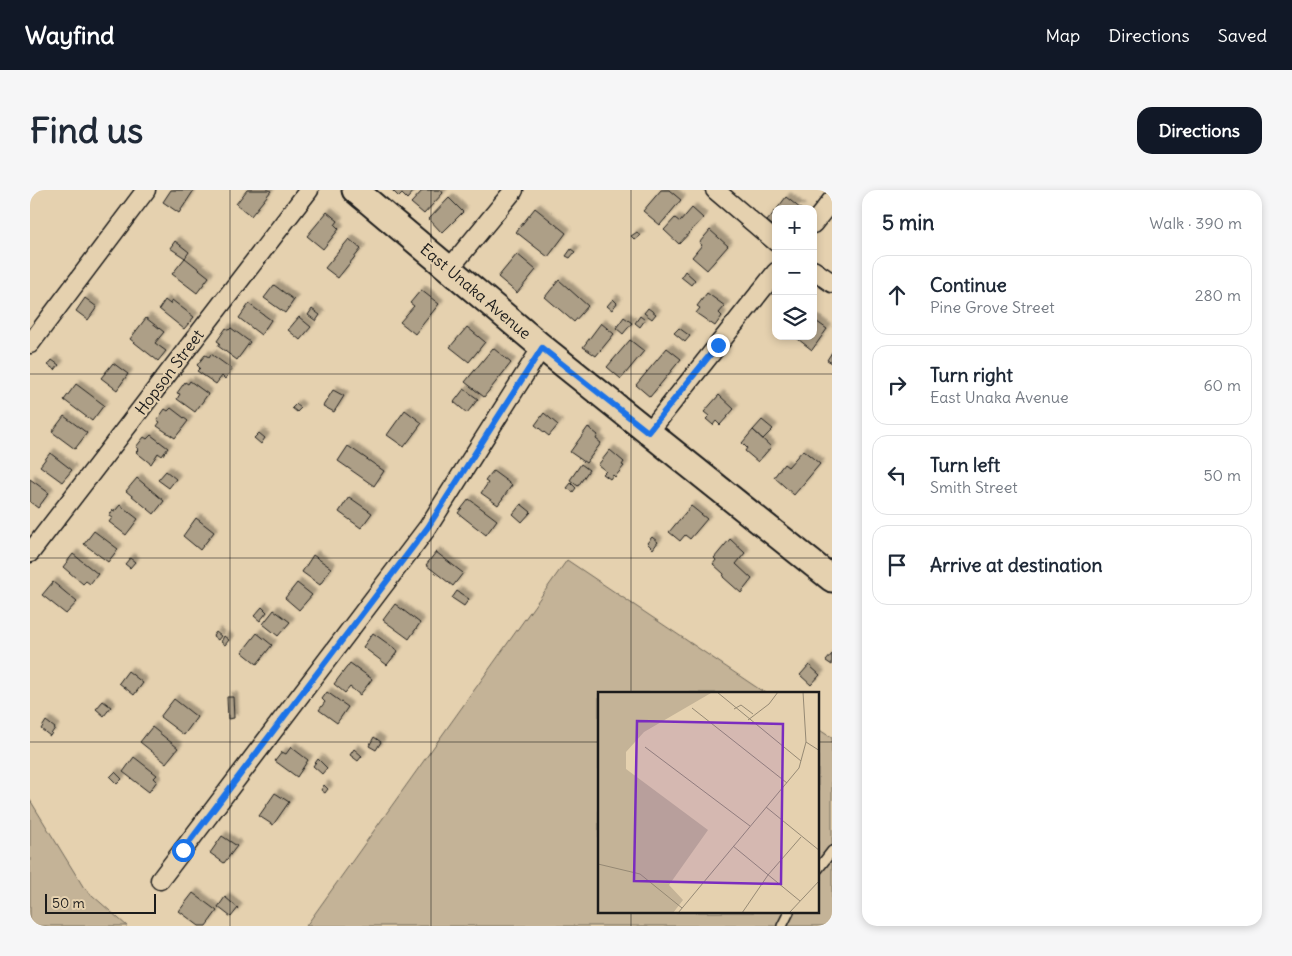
<!DOCTYPE html>
<html lang="en">
<head>
<meta charset="utf-8">
<style>
	:root { --surface:#fff; --page:#f6f6f7; --text:#1f2937; --muted:#747a83; --line:#e0e1e3; --accent:#111827 }
	body { margin:0; font-family:Delius,sans-serif; background:var(--page); color:var(--text) }
	.controls { position:absolute; right:15px; top:15px; display:grid; overflow:hidden; border-radius:10px; box-shadow:0 2px 8px #0003 }
	.controls button { width:45px; height:45px; display:grid; place-items:center; padding:0; border:0; border-bottom:1px solid var(--line); background:var(--surface); color:var(--text); font:25px sans-serif }
	.scale { position:absolute; left:15px; bottom:12px; width:111px; box-sizing:border-box; padding-left:5px; border:2px solid #1c1c1c; border-top:0; font-size:14px; line-height:18px; white-space:nowrap; color:#1c1c1c; -webkit-text-stroke:4px #e5d1af; paint-order:stroke }
	.stop { position:absolute; width:15px; height:15px; margin:-11px; border:4px solid #1a73e8; border-radius:50%; background:#fff }
	.stop.end { background:#1a73e8; border-color:#fff; box-shadow:0 1px 5px #0008 }
	.list { margin:0; padding:0; list-style:none }
	h2 { display:flex; justify-content:space-between; align-items:center; height:65px; margin:0; padding:0 20px; font-size:21px }
	h2 small { font-size:16px; font-weight:400; color:var(--muted) }
	.list li { display:grid; grid-template-columns:32px 1fr auto; gap:15px; align-items:center; box-sizing:border-box; height:80px; margin:0 10px 10px; padding:0 10px; border:1px solid var(--line); border-radius:15px }
	.list b { display:block; font-size:19px; white-space:nowrap }
	.list p { margin:0; font-size:16px; white-space:nowrap; color:var(--muted) }
	.list em { font-size:16px; font-style:normal; color:var(--muted) }
	.icon { flex:none; width:28px; height:28px; fill:none; stroke:currentColor; stroke-width:2; stroke-linecap:round; stroke-linejoin:round }
	.map { position:relative; flex:none; width:802px; height:736px; overflow:hidden; border-radius:15px }
	header { display:flex; align-items:center; gap:30px; box-sizing:border-box; height:70px; padding:0 25px; background:var(--accent); color:#fff }
	header strong { font-size:24px }
	nav { display:flex; gap:28px; margin-inline-start:auto; font-size:18px }
	.intro { display:flex; align-items:center; justify-content:space-between; box-sizing:border-box; height:120px; padding:0 30px }
	h1 { margin:0; font-size:35px }
	.button { padding:12px 22px; border-radius:15px; background:var(--accent); color:#fff; font-size:18px; font-weight:700 }
	main { display:flex; gap:30px; padding:0 30px }
	aside { flex:1; background:var(--surface); border-radius:15px; box-shadow:0 2px 8px #0003 }
	.map>svg:first-child { display:block }
</style>
</head>
<body>
<header>
<strong>Wayfind</strong>
<nav><a>Map</a><a>Directions</a><a>Saved</a></nav>
</header>
<div class="intro"><h1>Find us</h1><a class="button">Directions</a></div>
<main>
<div class="map">
<svg width="802" height="736" viewBox="0 0 802 736">
	<defs>
		<filter id="shadow"><feDropShadow dx="4.5" dy="-4.5" stdDeviation="1" flood-color="#0004"/></filter>
	</defs>
	<rect width="100%" height="100%" fill="#e5d1af"/>
	<filter id="ink" filterUnits="userSpaceOnUse"><feTurbulence type="fractalNoise" baseFrequency=".02" numOctaves="2"/><feDisplacementMap in="SourceGraphic" scale="10" xChannelSelector="R" yChannelSelector="G"/><feConvolveMatrix kernelMatrix="1 2 1 2 8 2 1 2 1" color-interpolation-filters="sRGB"/></filter>
	<g filter="url(#ink)">
		<g fill="#c4b397" stroke="#70685a">
			<polygon points="537,370 735,503 569,503 569,722 788,722 788,539 802,548 802,736 276,736"/>
			<polygon points="0,610 54,698 97,736 0,736"/>
		</g>
		<g fill="#ad9f87" stroke="#1c1c1c" filter="url(#shadow)">
			<polygon points="141,0 164,0 149,23 133,12"/>
			<polygon points="217,0 239,0 241,1 221,26 206,14"/>
			<polygon points="362,0 385,0 377,9 372,4 369,7"/>
			<polygon points="393,0 411,0 413,3 394,24 381,13"/>
			<polygon points="631,0 639,0 651,10 630,35 613,21"/>
			<polygon points="756,7 771,19 747,19"/>
			<polygon points="419,8 433,22 412,43 399,29"/>
			<polygon points="505,18 536,43 518,67 486,42"/>
			<polygon points="662,18 673,28 649,54 634,40 645,28 650,32"/>
			<polygon points="746,20 746,38 737,31"/>
			<polygon points="297,22 308,31 305,35 309,39 293,59 277,46"/>
			<polygon points="680,40 698,56 677,80 662,67 672,55 669,53"/>
			<polygon points="607,42 610,46 605,50 601,46"/>
			<polygon points="319,49 331,59 308,88 295,78"/>
			<polygon points="145,51 159,62 155,68 140,58"/>
			<polygon points="541,59 545,62 540,68 536,66"/>
			<polygon points="487,64 506,80 487,103 468,87"/>
			<polygon points="155,68 179,87 167,103 142,84"/>
			<polygon points="655,81 665,90 661,95 651,87"/>
			<polygon points="529,90 558,116 544,132 515,107"/>
			<polygon points="244,95 264,110 255,123 234,108"/>
			<polygon points="391,100 409,114 385,144 370,132 384,116 380,113"/>
			<polygon points="677,103 695,116 689,123 692,126 685,136 666,123 670,118 667,116"/>
			<polygon points="55,108 67,117 58,130 46,121"/>
			<polygon points="583,109 587,113 582,120 577,116"/>
			<polygon points="135,110 140,114 142,110 164,127 154,139 129,119"/>
			<polygon points="219,114 241,130 231,145 209,128"/>
			<polygon points="618,118 626,124 622,129 614,123"/>
			<polygon points="282,119 290,125 286,131 278,125"/>
			<polygon points="610,126 615,130 610,137 605,133"/>
			<polygon points="269,127 281,137 270,150 258,140"/>
			<polygon points="594,127 602,133 593,144 586,138"/>
			<polygon points="116,128 134,142 125,153 136,161 128,171 100,149"/>
			<polygon points="783,129 797,139 782,160 764,146 783,146"/>
			<polygon points="571,133 584,144 566,166 553,157"/>
			<polygon points="437,137 455,152 439,172 420,157"/>
			<polygon points="196,138 199,140 201,138 220,152 207,170 188,156 190,153 187,151"/>
			<polygon points="649,138 660,146 655,152 644,143"/>
			<polygon points="600,150 614,161 591,189 577,177"/>
			<polygon points="463,158 481,173 454,207 435,192"/>
			<polygon points="637,158 651,169 620,207 606,195"/>
			<polygon points="802,162 802,173 797,170"/>
			<polygon points="181,164 202,179 195,189 192,186 186,194 167,181 170,178 167,175 175,165 179,167"/>
			<polygon points="22,170 29,175 25,180 18,175"/>
			<polygon points="83,173 98,184 87,200 71,188"/>
			<polygon points="160,191 178,204 165,222 147,209 150,204 147,203 155,192 158,194"/>
			<polygon points="46,194 74,215 62,231 34,210"/>
			<polygon points="434,199 448,209 437,223 424,212"/>
			<polygon points="303,200 314,206 304,222 293,216"/>
			<polygon points="689,205 704,219 690,235 686,231 683,235 676,229 679,226 674,222"/>
			<polygon points="266,214 271,218 267,222 262,218"/>
			<polygon points="141,218 158,231 145,248 127,236 130,232 127,230 135,219 138,221"/>
			<polygon points="375,220 392,233 374,257 357,245"/>
			<polygon points="514,223 528,235 519,246 505,235"/>
			<polygon points="34,226 57,243 45,259 22,242"/>
			<polygon points="732,230 743,239 733,249 723,240"/>
			<polygon points="558,237 568,245 566,249 571,253 556,273 540,262"/>
			<polygon points="723,240 741,257 728,272 715,261 717,258 712,253"/>
			<polygon points="229,243 235,248 231,254 224,248"/>
			<polygon points="121,245 138,258 132,266 128,263 121,274 106,262 109,259 106,257 114,247 117,249"/>
			<polygon points="318,256 354,281 344,296 308,271"/>
			<polygon points="580,260 594,272 592,275 594,276 585,287 583,285 580,289 573,284 576,281 568,275"/>
			<polygon points="773,260 790,274 764,305 744,287 754,274 758,277"/>
			<polygon points="20,263 42,280 32,292 10,276"/>
			<polygon points="551,274 559,280 548,296 540,290"/>
			<polygon points="136,281 146,289 139,298 128,290"/>
			<polygon points="463,281 482,295 468,315 451,303 458,293 455,291"/>
			<polygon points="107,288 134,311 124,324 96,301"/>
			<polygon points="0,289 19,303 8,318 0,312"/>
			<polygon points="541,293 546,298 543,302 537,298"/>
			<polygon points="319,307 342,323 331,338 309,322"/>
			<polygon points="439,309 467,330 456,345 428,323"/>
			<polygon points="491,314 501,322 492,332 483,324"/>
			<polygon points="90,315 108,329 96,345 79,332 82,328 79,326 83,320 85,321"/>
			<polygon points="661,316 677,329 660,349 655,345 650,351 639,342"/>
			<polygon points="166,328 184,342 170,360 153,346"/>
			<polygon points="64,341 88,359 78,372 54,354"/>
			<polygon points="622,347 628,352 623,359 617,353"/>
			<polygon points="700,349 715,363 706,374 722,389 711,403 693,387 694,384 683,374 686,370 684,368"/>
			<polygon points="406,362 433,383 423,396 396,375"/>
			<polygon points="43,364 68,384 60,394 56,391 53,394 33,377"/>
			<polygon points="283,365 301,378 290,395 272,382"/>
			<polygon points="100,368 105,372 100,378 95,374"/>
			<polygon points="23,392 47,412 36,424 12,405"/>
			<polygon points="267,393 282,405 269,420 255,408"/>
			<polygon points="427,401 439,409 434,416 422,408"/>
			<polygon points="365,414 390,433 379,449 353,430"/>
			<polygon points="232,417 237,422 230,431 224,426"/>
			<polygon points="244,420 260,432 248,446 233,434"/>
			<polygon points="186,442 191,446 188,450 183,446"/>
			<polygon points="227,443 242,455 227,474 212,462"/>
			<polygon points="343,443 368,461 357,475 333,457"/>
			<polygon points="194,446 199,450 195,455 191,452"/>
			<polygon points="802,464 802,475 796,471"/>
			<polygon points="320,473 342,489 330,505 320,497 315,503 304,494"/>
			<polygon points="779,475 790,485 781,495 770,485"/>
			<polygon points="98,481 113,493 104,505 89,493"/>
			<polygon points="297,502 318,517 307,533 289,520 295,512 292,509"/>
			<polygon points="197,507 203,507 204,528 198,529"/>
			<polygon points="144,509 167,527 154,545 130,527"/>
			<polygon points="73,511 81,517 74,526 66,519"/>
			<polygon points="16,531 25,538 20,546 11,539"/>
			<polygon points="122,537 148,558 136,573 110,552"/>
			<polygon points="344,547 351,552 346,560 339,556"/>
			<polygon points="261,557 278,570 267,587 245,571 252,562 256,564"/>
			<polygon points="324,559 332,566 328,571 320,565"/>
			<polygon points="104,567 127,585 124,588 127,591 119,602 93,582"/>
			<polygon points="288,569 297,578 292,584 283,576"/>
			<polygon points="85,582 92,589 87,594 80,587"/>
			<polygon points="294,595 298,599 295,603 291,600"/>
			<polygon points="245,603 259,612 243,635 229,626"/>
			<polygon points="192,646 207,656 194,673 180,663"/>
			<polygon points="163,703 187,721 176,736 169,736 149,721"/>
			<polygon points="195,707 208,718 201,727 188,717"/>
		</g>
		<g fill="none" stroke-linecap="round" stroke-linejoin="round">
			<defs>
				<g id="lane">
					<polyline points="788,679 802,661"/>
					<polyline points="752,736 759,722"/>
				</g>
				<g id="street">
					<polyline points="685,0 746,52"/>
					<polyline points="783,34 802,10"/>
					<polyline points="419,79 484,0"/>
					<polyline points="783,80 802,93"/>
					<polyline points="0,154 116,0"/>
					<polyline points="618,243 746,82"/>
					<polyline points="0,363 279,0"/>
					<polyline points="130,690 398,337 512,157"/>
				</g>
				<polyline id="secondary" points="325,0 512,157 802,389"/>
			</defs>
			<use href="#lane" stroke="#1c1c1c" stroke-width="12"/>
			<use href="#street" stroke="#1c1c1c" stroke-width="21"/>
			<use href="#secondary" stroke="#1c1c1c" stroke-width="29"/>
			<use href="#lane" stroke="#e5d1af" stroke-width="9"/>
			<use href="#street" stroke="#e5d1af" stroke-width="18"/>
			<use href="#secondary" stroke="#e5d1af" stroke-width="25"/>
		</g>
	</g>
	<g fill="none" stroke-linecap="round" stroke-linejoin="round" filter="url(#ink)">
		<polyline stroke="#1a73e8" stroke-width="6" points="153,660 398,337 512,158 618,242 688,155"/>
	</g>
	<path fill="none" stroke="#1c1c1c" stroke-width="1" stroke-opacity="0.55" d="M200 0V736M401 0V736M601 0V503M0 184H802M0 368H802M0 552H569M788 552H802M601 722V736"/>
	<g text-anchor="middle" stroke-width="4.5" stroke-linejoin="round" paint-order="stroke">
		<g font-size="16" fill="#1c1c1c" stroke="#e5d1af">
			<text transform="translate(446 101) rotate(40)" y="6">East Unaka Avenue</text>
			<text transform="translate(139 182) rotate(-53)" y="6">Hopson Street</text>
		</g>
	</g>
	<g transform="translate(568 502)">
		<rect width="221" height="221" fill="#e5d1af"/>
		<path d="M0 0 113 1 46 40 28 60V77L110 138 71 193 85 208 75 221H0Z" fill="#c4b397"/>
		<path fill="none" stroke="#958974" stroke-width="1" d="M119 0 203 69M94 16 189 91M136 17 143 13 155 22M150 28 171 12 180 0M208 50 222 59M47 55 152 134M168 115 222 159M135 154 202 209M0 172 42 182 84 216M80 221 201 76 208 50 205 0M144 221 170 183 203 145M191 221 222 188"/>
		<path fill="#7b2cbf" fill-opacity="0.15" stroke="#7b2cbf" stroke-width="2.5" d="M39 29 185 32 183 192 36 189Z"/>
		<rect width="221" height="221" fill="none" stroke="#1c1c1c" stroke-width="2.5"/>
	</g>
</svg>
<div class="controls">
<button>+</button>
<button>−</button>
<button><svg class="icon" aria-label="layers" viewBox="0 0 24 24"><path d="M12 4l9 5-9 5-9-5zM3 14l9 5 9-5"/></svg></button>
</div>
<div class="scale">50 m</div>
<div class="stop" style="left:153px;top:660px"></div>
<div class="stop end" style="left:688px;top:155px"></div>
</div>
<aside>
<h2>5 min<small>Walk · 390 m</small></h2>
<ul class="list">
<li><svg class="icon" aria-label="ahead" viewBox="0 0 24 24"><path d="M12 20V5M6 11l6-6 6 6"/></svg><div><b>Continue</b><p>Pine Grove Street</p></div><em>280 m</em></li>
<li><svg class="icon" aria-label="right" viewBox="0 0 24 24"><path d="M7 20v-9h11M14 6l5 5-5 5"/></svg><div><b>Turn right</b><p>East Unaka Avenue</p></div><em>60 m</em></li>
<li><svg class="icon" aria-label="left" viewBox="0 0 24 24"><path d="M17 20v-9H6M10 6l-5 5 5 5"/></svg><div><b>Turn left</b><p>Smith Street</p></div><em>50 m</em></li>
<li><svg class="icon" aria-label="arrive" viewBox="0 0 24 24"><path d="M6 21V4h12l-3 4 3 4H6"/></svg><div><b>Arrive at destination</b></div></li>
</ul>
</aside>
</main>
</body>
</html>
